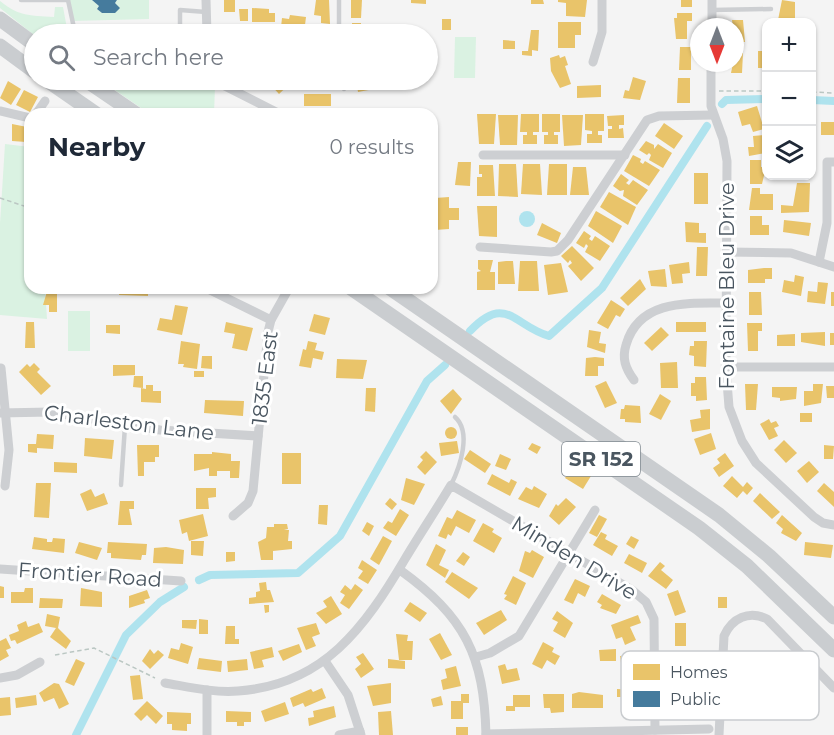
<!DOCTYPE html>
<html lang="en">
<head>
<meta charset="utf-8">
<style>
	:root { --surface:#fff; --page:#f6f6f7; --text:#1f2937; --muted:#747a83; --line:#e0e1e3 }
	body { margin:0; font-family:Montserrat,sans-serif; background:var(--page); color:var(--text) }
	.controls { position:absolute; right:18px; top:18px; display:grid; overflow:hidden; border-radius:12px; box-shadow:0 2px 4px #0004 }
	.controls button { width:54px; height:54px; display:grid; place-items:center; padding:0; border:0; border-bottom:2px solid var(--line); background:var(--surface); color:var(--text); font:30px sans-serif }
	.compass { position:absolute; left:690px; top:18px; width:54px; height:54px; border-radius:50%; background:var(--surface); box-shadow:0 2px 4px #0004; rotate:180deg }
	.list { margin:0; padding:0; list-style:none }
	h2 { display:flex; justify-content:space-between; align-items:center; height:78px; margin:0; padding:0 24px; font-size:26px }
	h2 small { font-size:20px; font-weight:400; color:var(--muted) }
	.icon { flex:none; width:33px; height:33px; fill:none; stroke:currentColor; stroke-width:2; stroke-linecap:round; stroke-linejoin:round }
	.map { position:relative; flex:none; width:834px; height:735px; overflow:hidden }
	.search { position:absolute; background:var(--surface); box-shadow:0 2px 4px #0004; left:24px; top:24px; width:414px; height:66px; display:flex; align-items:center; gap:15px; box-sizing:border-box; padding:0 21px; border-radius:33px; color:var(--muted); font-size:22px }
	.panel { position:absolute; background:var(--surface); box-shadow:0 2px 4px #0004; left:24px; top:108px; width:414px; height:186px; border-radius:18px }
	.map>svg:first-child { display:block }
</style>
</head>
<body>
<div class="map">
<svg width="834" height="735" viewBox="0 0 834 735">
	<rect width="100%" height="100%" fill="#f4f4f4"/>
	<g fill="#daf2e2">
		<polygon points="68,0 92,0 99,6 97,9 102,13 119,8 115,3 117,0 149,0 149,19 73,21"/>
		<path d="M0 1C20 17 29 15 54 17L55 7H63L68 34 34 35 0 8Z"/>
		<polygon points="455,37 476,37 475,78 454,78"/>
		<polygon points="100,80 206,80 215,87 214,114 150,114"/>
		<polygon points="5,144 30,147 30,288 45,288 47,319 0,315 0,223"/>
		<rect x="68" y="311" width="22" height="40"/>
	</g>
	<circle fill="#afe3ee" cx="527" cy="219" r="8"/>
	<g fill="#e9c46a">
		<rect x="224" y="0" width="11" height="12"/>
		<polygon points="316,0 329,0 330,24 321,23 321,16 314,15"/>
		<polygon points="351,0 362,0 361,18 351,18"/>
		<polygon points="411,0 426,0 426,4 411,3"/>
		<polygon points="531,0 543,0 544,4 531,4"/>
		<polygon points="558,0 587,0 585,17 566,16 566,3 558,2"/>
		<rect x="681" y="0" width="11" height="7"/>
		<polygon points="782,0 795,2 795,19 778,20"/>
		<polygon points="252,8 269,9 269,13 275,13 275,22 252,22"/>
		<polygon points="239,9 248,9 248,21 240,21"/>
		<polygon points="677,13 692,13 692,21 687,21 687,39 676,39 674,18 677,18"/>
		<polygon points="290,15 306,17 305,25 312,26 311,34 303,34 304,30 281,27 282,18 289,19"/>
		<rect x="442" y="19" width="9" height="11"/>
		<polygon points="732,20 743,20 745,42 735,42"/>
		<polygon points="558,22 581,22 581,35 575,35 575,48 558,48"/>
		<polygon points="352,23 361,23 361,34 349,34 352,32"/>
		<rect x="223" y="28" width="15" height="6"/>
		<polygon points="251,30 260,31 260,34 251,34"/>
		<polygon points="531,30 539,30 538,51 532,50 532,56 522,55 522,51 528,51"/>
		<polygon points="503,40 515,41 515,49 503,49"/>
		<polygon points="680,47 691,47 691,70 679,70"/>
		<rect x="758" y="51" width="8" height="17"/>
		<polygon points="735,53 743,53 742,73 731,73"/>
		<polygon points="559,55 560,58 565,56 568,65 565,66 571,84 560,88 551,71 550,58"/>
		<polygon points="633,77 646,81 640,100 623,98 625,90 629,91"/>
		<polygon points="678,78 690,78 690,103 677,103"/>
		<polygon points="270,80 294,80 279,94 268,82"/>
		<polygon points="296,80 305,80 305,88 295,88"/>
		<polygon points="356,80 372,80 374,89 358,92"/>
		<polygon points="8,81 21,89 11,105 0,98"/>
		<polygon points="601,85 601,97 577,98 577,86"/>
		<polygon points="24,90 38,97 30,112 16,105"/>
		<rect x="304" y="94" width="27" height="12"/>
		<polygon points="757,106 764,129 753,132 750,124 742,126 738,112"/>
		<polygon points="477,114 496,114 494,144 479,144"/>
		<polygon points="521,114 539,114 539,132 533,132 533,135 537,135 537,144 523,144 523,135 527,135 527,132 520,132"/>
		<polygon points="542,114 560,114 560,132 554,132 554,135 558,135 558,144 544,144 544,135 548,135 548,132 542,132"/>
		<polygon points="585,114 604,114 604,131 598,131 598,135 602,135 602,143 587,143 587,134 592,134 592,131 585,130"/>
		<polygon points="498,115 518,115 517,145 500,145"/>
		<polygon points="562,115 583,115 581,145 564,146"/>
		<polygon points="624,115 624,125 619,125 619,129 623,128 624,138 608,138 608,129 612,129 612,126 608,126 607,116"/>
		<rect x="821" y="122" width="13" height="13"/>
		<polygon points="664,123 683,136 674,149 655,136"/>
		<polygon points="12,124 27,127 26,142 12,141"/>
		<polygon points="765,135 766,153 749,156 748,147 754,147 753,136"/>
		<polygon points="646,141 654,145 654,149 658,144 672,153 663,168 649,160 651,155 649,153 647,155 639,150"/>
		<polygon points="633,155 641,159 640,162 643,164 645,161 660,170 649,186 624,171"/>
		<polygon points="750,160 761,160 761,167 766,167 762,184 750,184"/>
		<polygon points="458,162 471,162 470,186 455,185"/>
		<polygon points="499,164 516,164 518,197 498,196"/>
		<polygon points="523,164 540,164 542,195 521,194"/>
		<polygon points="549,164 567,164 567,195 547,195"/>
		<polygon points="479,165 493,165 495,196 477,196 477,177 482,177 482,174 479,174"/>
		<polygon points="573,167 586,167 589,195 570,195"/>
		<rect x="694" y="173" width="14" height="31"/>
		<polygon points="621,174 629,180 626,183 629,185 633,180 648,190 637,205 623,196 624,190 620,191 613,186"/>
		<rect x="788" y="176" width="14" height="3"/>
		<polygon points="797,183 810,183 809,212 781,213 781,205 793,206"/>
		<polygon points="752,188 760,188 760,194 773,194 773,210 749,210"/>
		<polygon points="609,192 636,207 628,225 600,207"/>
		<polygon points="449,197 449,208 459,208 459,220 449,220 449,229 435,230 435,198"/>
		<polygon points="477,206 497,206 497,237 479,236"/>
		<polygon points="596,211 622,226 613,243 588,226"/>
		<polygon points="750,216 762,216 762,225 769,225 769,235 750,235"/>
		<polygon points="784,220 811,223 809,236 783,232"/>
		<polygon points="685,222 699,223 699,233 706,233 706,243 686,242"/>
		<polygon points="542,223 561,233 557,243 537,235"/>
		<polygon points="584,231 591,236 589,239 592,241 595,236 610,246 600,261 585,252 588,246 586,244 584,248 576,243"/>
		<polygon points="572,246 594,268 581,281 568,266 572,263 570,260 568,263 561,256"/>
		<polygon points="697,247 708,247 707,276 696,276"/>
		<polygon points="478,260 493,260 490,272 495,272 495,290 477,290 477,272 481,271 478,269"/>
		<polygon points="506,261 513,261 515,284 498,284 498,262"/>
		<polygon points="520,261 537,261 539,291 518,291"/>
		<polygon points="689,262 690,273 682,274 683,283 672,284 669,265"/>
		<polygon points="561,263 568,292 548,295 544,265"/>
		<polygon points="764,268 772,268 772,279 765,279 765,283 748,283 748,270"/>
		<polygon points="665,269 667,287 651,286 648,271"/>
		<polygon points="795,275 804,277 801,296 782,292 784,280 794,282"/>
		<polygon points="640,279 646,289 628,306 620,298"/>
		<polygon points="818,282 828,283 825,304 807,302 808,291 817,292"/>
		<polygon points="48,288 57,288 57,312 49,312 49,305 43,305"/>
		<polygon points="120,288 148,288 148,296 119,295"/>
		<polygon points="749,292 761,292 762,315 749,315"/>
		<rect x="831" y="292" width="3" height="14"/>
		<polygon points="611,300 625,309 620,317 616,315 608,329 597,323"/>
		<polygon points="175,305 188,307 182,335 157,330 160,318 172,320"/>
		<polygon points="314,314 330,318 325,335 309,331"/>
		<polygon points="26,322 34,322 35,348 25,348"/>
		<polygon points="226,322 253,328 247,351 232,348 235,334 224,332"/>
		<rect x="676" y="322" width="30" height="10"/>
		<polygon points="747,323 762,323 762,331 758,331 758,351 748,351"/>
		<polygon points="106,325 120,325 120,334 106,333"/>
		<polygon points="661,327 669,335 652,351 644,343"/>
		<polygon points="589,330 601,332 599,343 606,344 605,353 587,347"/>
		<polygon points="825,332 825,346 801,342 801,333"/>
		<rect x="830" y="333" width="4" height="12"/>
		<polygon points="795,334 795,346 777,346 777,335"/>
		<polygon points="181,341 200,344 197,369 183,367 184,364 178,364"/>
		<polygon points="308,341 317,343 315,350 324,352 322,360 313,358 311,368 299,366 303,349 306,350"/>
		<polygon points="694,341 707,341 706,367 694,366 694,356 689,355 690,346 694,346"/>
		<polygon points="202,356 212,356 212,369 201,368"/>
		<polygon points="595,357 604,358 604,366 598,366 598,376 585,376 586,358"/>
		<polygon points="337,359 367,360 363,379 336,378"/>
		<polygon points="677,362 678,388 661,388 660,363"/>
		<polygon points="34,363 40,369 37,372 51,386 41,395 19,372 27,364 30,367"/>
		<polygon points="113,365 135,365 135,375 113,376"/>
		<rect x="194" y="371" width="10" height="6"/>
		<polygon points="134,376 143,376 143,388 133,387"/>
		<polygon points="695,377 706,377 707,400 696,401 696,396 691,396 691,383 695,383"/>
		<polygon points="606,381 617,403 605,408 595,386"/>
		<polygon points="745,384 758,384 756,410 746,410"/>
		<polygon points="813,384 823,384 821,403 804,406 804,391 813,391"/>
		<polygon points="146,385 153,385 153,391 161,391 161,403 141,402 141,388 146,389"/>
		<polygon points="826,386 834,386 834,398 827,398"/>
		<polygon points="772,387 797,387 796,399 780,401 780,398 772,397"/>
		<polygon points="366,388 376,388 375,412 365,411"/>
		<polygon points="453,389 462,399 451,414 440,401"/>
		<polygon points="660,394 671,401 661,420 649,414"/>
		<polygon points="205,400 244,401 243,416 204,413"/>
		<polygon points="625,405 640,406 641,423 625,422 625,419 620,419 621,409 624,409"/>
		<polygon points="710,409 710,429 692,432 690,420 701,418 700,410"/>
		<rect x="800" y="413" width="12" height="9"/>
		<polygon points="769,419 771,423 776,421 779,426 774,428 778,436 769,440 760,424"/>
		<circle cx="451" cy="433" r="6"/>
		<polygon points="711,433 716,449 700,455 694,439"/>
		<polygon points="37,434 54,435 53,449 37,448 37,453 28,452 28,444 36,444"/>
		<polygon points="85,438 114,440 112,459 84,456"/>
		<polygon points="784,440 797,453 786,463 774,450"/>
		<polygon points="457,441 459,453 441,456 439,443"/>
		<polygon points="532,443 541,447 537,454 528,449"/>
		<polygon points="137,445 159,445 159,457 155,457 155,462 144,462 144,476 138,476"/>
		<polygon points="824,445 834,446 833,459 824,459"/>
		<polygon points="470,450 491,464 485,473 464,459"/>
		<polygon points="426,451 437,462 425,475 417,467 423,460 420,457"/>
		<polygon points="212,452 231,454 231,461 240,461 239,478 230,478 230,471 217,471 217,476 209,476 209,468 194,471 194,454 212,454"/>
		<rect x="282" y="453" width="19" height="31"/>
		<polygon points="725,453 734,466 719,477 713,468 720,463 717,459"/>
		<polygon points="500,454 511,459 506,470 495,466"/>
		<polygon points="809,461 819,472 807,483 797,471"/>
		<polygon points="54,462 77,463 77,473 54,472"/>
		<polygon points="573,465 591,476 583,489 565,478"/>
		<polygon points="492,474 509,483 511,479 517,482 510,496 487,484"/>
		<polygon points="732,476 743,487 747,482 753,488 747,495 743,491 737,498 723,486"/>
		<polygon points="406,478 425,484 414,505 401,500"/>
		<polygon points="36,483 51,483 49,518 34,517"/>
		<polygon points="824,483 834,492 834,507 817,491"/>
		<polygon points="534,486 547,494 539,508 518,499 526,487 532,490"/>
		<polygon points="196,488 216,488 216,497 208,498 209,509 196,509"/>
		<polygon points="91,489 95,497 104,493 108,504 87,511 80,494"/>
		<polygon points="760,493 780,512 772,519 753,501"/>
		<polygon points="390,498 397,504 392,510 385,504"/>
		<polygon points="566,498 576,507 559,525 549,516 556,504 558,506"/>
		<polygon points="120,501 134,501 134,509 129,509 132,525 118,525"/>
		<polygon points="319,505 328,505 327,525 318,524"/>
		<polygon points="400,509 409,515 396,536 383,528 388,521 392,523"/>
		<polygon points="457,510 476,520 469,533 456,526 451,536 448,534 446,539 438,536 447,517 452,519"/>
		<polygon points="203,514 208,536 189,541 187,532 182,534 179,520"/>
		<polygon points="599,515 607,519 597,537 589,533"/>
		<polygon points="782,515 802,533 796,541 781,533 783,529 776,523"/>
		<polygon points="367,522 374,526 369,536 362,531"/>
		<polygon points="483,523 494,529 492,532 502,538 494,553 473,541"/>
		<polygon points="274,524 287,524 288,529 284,530 289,530 288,541 292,541 292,549 273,551 273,560 261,560 258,542 266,538 267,527 274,527"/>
		<polygon points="601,532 607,535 605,539 618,546 612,556 593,545"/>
		<polygon points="383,536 392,541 379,565 370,559"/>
		<polygon points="631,536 639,540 634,549 626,544"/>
		<polygon points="34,537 47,539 47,542 52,542 53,538 65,539 64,553 32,549"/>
		<polygon points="191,541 204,541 203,556 191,555"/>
		<polygon points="79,542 102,548 97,560 75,553"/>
		<polygon points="108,542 147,544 146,555 142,555 141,560 111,558 111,553 107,553"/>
		<polygon points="805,542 833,545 831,558 804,555"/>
		<polygon points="436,544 446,550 439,565 449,570 445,578 426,565"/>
		<polygon points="166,547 184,550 183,564 153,563 154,548"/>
		<polygon points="532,550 544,557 533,578 519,571 525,551 530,553"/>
		<polygon points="226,552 235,552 235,561 226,562"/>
		<polygon points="463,552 470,557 464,566 456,561"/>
		<polygon points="629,554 647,563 642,573 624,563"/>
		<polygon points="362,560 377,570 368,584 358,578 363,571 358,568"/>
		<polygon points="660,562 665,566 661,570 673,580 666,589 648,576"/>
		<polygon points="452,572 478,588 469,599 445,582"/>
		<polygon points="513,576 526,583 516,605 504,599 507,595 504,594"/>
		<polygon points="575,579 590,586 585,597 578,593 573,604 564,600"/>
		<polygon points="266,582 267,590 270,590 274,602 249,604 249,598 256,597 256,592 260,591 259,583"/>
		<polygon points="355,584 363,590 349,609 340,603 345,595 340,592 345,585 351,590"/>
		<polygon points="0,586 4,587 4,598 0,598"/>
		<polygon points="25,588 33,588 33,603 11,603 11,592 24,592"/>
		<polygon points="81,588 102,592 102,607 80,606"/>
		<polygon points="147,590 150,598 144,600 145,603 129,608 129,596"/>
		<polygon points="678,590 686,612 675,616 667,594"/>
		<polygon points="602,594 621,605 616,614 600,608 602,605 597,602"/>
		<polygon points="331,596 342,614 326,624 316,613 327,607 323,601"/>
		<rect x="718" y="597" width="9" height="11"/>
		<polygon points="40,598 63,599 62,608 39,608"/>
		<polygon points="410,602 427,613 420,622 404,611"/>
		<polygon points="264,605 269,605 269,612 265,613"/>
		<polygon points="501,610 507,620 484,635 476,623"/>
		<polygon points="557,611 573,623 565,638 553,631 558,622 552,619"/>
		<polygon points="47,614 60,617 58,628 71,641 66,649 50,637 56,628 45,626"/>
		<polygon points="638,615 641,623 630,627 636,640 625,645 622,637 616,639 611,625"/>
		<polygon points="199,619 208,620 208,634 199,634"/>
		<polygon points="182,620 197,620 196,629 182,628"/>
		<polygon points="26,621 28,627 39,623 43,632 17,644 15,640 11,641 9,635 19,631 17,625"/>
		<polygon points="316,623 320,634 312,637 316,646 306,650 297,628"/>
		<rect x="675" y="623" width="11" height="23"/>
		<polygon points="226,626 235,626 235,639 239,639 239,644 225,644"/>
		<polygon points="440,633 452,655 441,660 429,639"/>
		<polygon points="396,634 408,635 407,641 413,641 412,660 399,660"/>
		<polygon points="6,638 11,648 6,650 9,656 0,661 0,641"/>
		<polygon points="543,642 554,648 552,652 560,656 555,665 547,660 542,669 532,664"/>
		<polygon points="181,643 193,647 188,664 168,658 171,648 179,650"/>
		<polygon points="299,644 302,652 283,661 278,651"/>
		<polygon points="272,647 274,657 262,660 264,667 254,669 250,652"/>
		<polygon points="150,649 154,654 158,650 164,655 150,669 142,661"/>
		<polygon points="616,649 616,661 600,661 599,650"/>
		<polygon points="363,653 374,669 361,678 355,669 361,664 356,657"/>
		<polygon points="620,656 636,656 636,677 623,676"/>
		<polygon points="199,658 222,661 221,672 197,669"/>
		<polygon points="76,659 85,663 74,686 65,682"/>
		<polygon points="247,659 248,670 228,672 227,661"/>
		<polygon points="388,659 405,661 405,669 388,668"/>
		<polygon points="505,664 507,670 517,668 520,680 502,684 498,666"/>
		<polygon points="456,666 461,686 443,690 441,680 447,678 445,669"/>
		<polygon points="140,675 143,699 133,700 130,676"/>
		<polygon points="54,683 59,684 69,704 59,709 54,698 44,702 39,693"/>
		<polygon points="391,683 391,703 373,706 367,686"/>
		<polygon points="322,688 326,698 305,707 303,703 293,707 290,698 311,689 313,692"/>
		<polygon points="617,689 636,690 635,707 629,706 629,715 622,715 622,697 617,697"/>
		<polygon points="579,692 603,695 603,708 572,708 572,694"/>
		<polygon points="461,694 469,694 469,703 463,703 463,719 451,719 451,701 461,701"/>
		<polygon points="543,694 564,694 564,712 551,713 550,708 544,708"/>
		<polygon points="36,695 37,705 16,708 15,698"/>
		<polygon points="513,695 530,695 530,707 515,707 515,711 506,711 506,706 513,706"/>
		<polygon points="441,696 443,705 433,707 431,699"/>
		<polygon points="10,697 11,715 0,716 0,698"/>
		<polygon points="147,701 163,716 156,724 147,715 141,721 134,714"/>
		<polygon points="285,702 289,714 265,722 261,711"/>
		<polygon points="334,706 336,717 309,726 308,718 314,717 313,711"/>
		<polygon points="226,711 251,712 251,722 244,722 244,726 237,726 237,722 226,722"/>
		<polygon points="391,711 393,735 379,735 378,712"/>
		<polygon points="167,712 191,713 191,724 187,724 187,731 172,730 172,724 167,724"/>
		<rect x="456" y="727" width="12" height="8"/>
	</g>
	<polygon fill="#457b9d" points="92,0 117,0 115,3 120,8 115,13 102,13 97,9 99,6"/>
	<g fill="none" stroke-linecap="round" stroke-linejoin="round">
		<g stroke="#afe3ee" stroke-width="8">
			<polyline points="812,100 834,101"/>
			<polyline points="722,104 726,100 766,99"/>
			<path d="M470 331C506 293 514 326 549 336L602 288 707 126"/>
			<polyline points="199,580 210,575 298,573 340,536 427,381 445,365"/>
			<polyline points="76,735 126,635 160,602 184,587"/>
		</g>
		<g stroke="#bbc7c3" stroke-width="1.5" stroke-dasharray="4.5 3" stroke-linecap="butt">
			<polyline points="719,91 766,91"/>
			<polyline points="812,92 834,93"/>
			<polyline points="0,198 30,208"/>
			<polyline points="55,655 94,648 155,678"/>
		</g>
		<g stroke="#cdcfd2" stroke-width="4.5">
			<polyline points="21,0 68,0"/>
			<polyline points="68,0 74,28 79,34"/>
			<polyline points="339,0 339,34"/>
			<polyline points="712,10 771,9"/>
			<polyline points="180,34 180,10 206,12"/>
			<polyline points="343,80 344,89"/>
			<polyline points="121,485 125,426"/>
			<path d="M451 485C460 467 472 432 455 417"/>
			<polyline points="780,656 800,653"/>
		</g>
		<g stroke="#cdcfd2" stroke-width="9">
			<polyline points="206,0 207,34"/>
			<polyline points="712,27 712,0"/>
			<polyline points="593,62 602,32 602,0"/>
			<polyline points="711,63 711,106 723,139 727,161 726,369 729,407 742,441 756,463 814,517 823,523 834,525"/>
			<polyline points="213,80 280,114"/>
			<polyline points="0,111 30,118"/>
			<polyline points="36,114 45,101"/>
			<polyline points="483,155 625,155"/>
			<polyline points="480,247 551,252 557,251 568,240 647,120 659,116 713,115"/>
			<polyline points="727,252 791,253 834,267"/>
			<polyline points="819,262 827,223 827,162 834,162"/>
			<polyline points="206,288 271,320"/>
			<polyline points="726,367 834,367"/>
			<polyline points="1,368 9,450 5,486"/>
			<path d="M634 380C625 368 622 358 626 345 639 299 689 303 726 303"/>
			<polyline points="0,413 50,412 160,430 258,436"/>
			<polyline points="233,516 248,503 253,491 268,332 271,320 289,288"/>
			<polyline points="0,569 181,581"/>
			<path d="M400 570C465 617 484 655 486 735"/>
			<polyline points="476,657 490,653 519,636 595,510"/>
			<polyline points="325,661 348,695 361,735"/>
			<polyline points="0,678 17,675 40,662"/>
			<path d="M165 683C189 687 214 693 238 691 324 685 365 627 405 559 420 534 436 510 451 485L632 590 646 602 654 619 655 730"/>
			<polyline points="207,690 207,735"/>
			<polyline points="486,734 709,729"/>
			<polyline points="339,735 360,731"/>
			<path d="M719 735 724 636C732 618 749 610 767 619L834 688"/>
		</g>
		<g stroke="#cacdd0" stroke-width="15">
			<polyline points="0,19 34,44"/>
			<polyline points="0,46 34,71"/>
			<polyline points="47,80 96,114"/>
			<polyline points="86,80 136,114"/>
			<polyline points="351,288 699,528 747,566 834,650"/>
			<polyline points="390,288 719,515 769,556 834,617"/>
		</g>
	</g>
	<g text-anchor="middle" stroke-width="6" stroke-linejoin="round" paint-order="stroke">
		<rect fill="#fff" stroke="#808990" stroke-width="1.5" x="562" y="442" width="78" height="34" rx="4.5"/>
		<g font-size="20" font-weight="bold" fill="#4a5660">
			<text x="601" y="466">SR 152</text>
		</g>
		<g font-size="21" fill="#4a5660" stroke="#fff">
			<text transform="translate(727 286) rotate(-90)" y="7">Fontaine Bleu Drive</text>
			<text transform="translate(265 378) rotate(-83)" y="7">1835 East</text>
			<text transform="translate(129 423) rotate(7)" y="7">Charleston Lane</text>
			<text transform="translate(574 558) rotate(31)" y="7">Minden Drive</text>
			<text transform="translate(90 575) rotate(4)" y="7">Frontier Road</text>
		</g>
	</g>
	<rect x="621" y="651" width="198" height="69" rx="9" fill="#fff" stroke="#c9cccf" stroke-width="1.5"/>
	<rect x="633" y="664" width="27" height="16" fill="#e9c46a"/>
	<rect x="633" y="691" width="27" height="16" fill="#457b9d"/>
	<g font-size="16" fill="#4a5660">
		<text x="670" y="678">Homes</text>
		<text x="670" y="705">Public</text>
	</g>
</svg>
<div class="controls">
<button>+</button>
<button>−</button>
<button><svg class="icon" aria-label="layers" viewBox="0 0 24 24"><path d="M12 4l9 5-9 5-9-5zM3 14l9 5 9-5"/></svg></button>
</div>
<svg class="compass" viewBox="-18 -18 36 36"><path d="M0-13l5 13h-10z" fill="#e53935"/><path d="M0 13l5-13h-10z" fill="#747a83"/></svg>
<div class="search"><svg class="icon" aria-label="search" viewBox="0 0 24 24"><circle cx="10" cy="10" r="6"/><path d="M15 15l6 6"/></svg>Search here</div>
<section class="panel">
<h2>Nearby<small>0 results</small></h2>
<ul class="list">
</ul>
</section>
</div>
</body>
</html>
